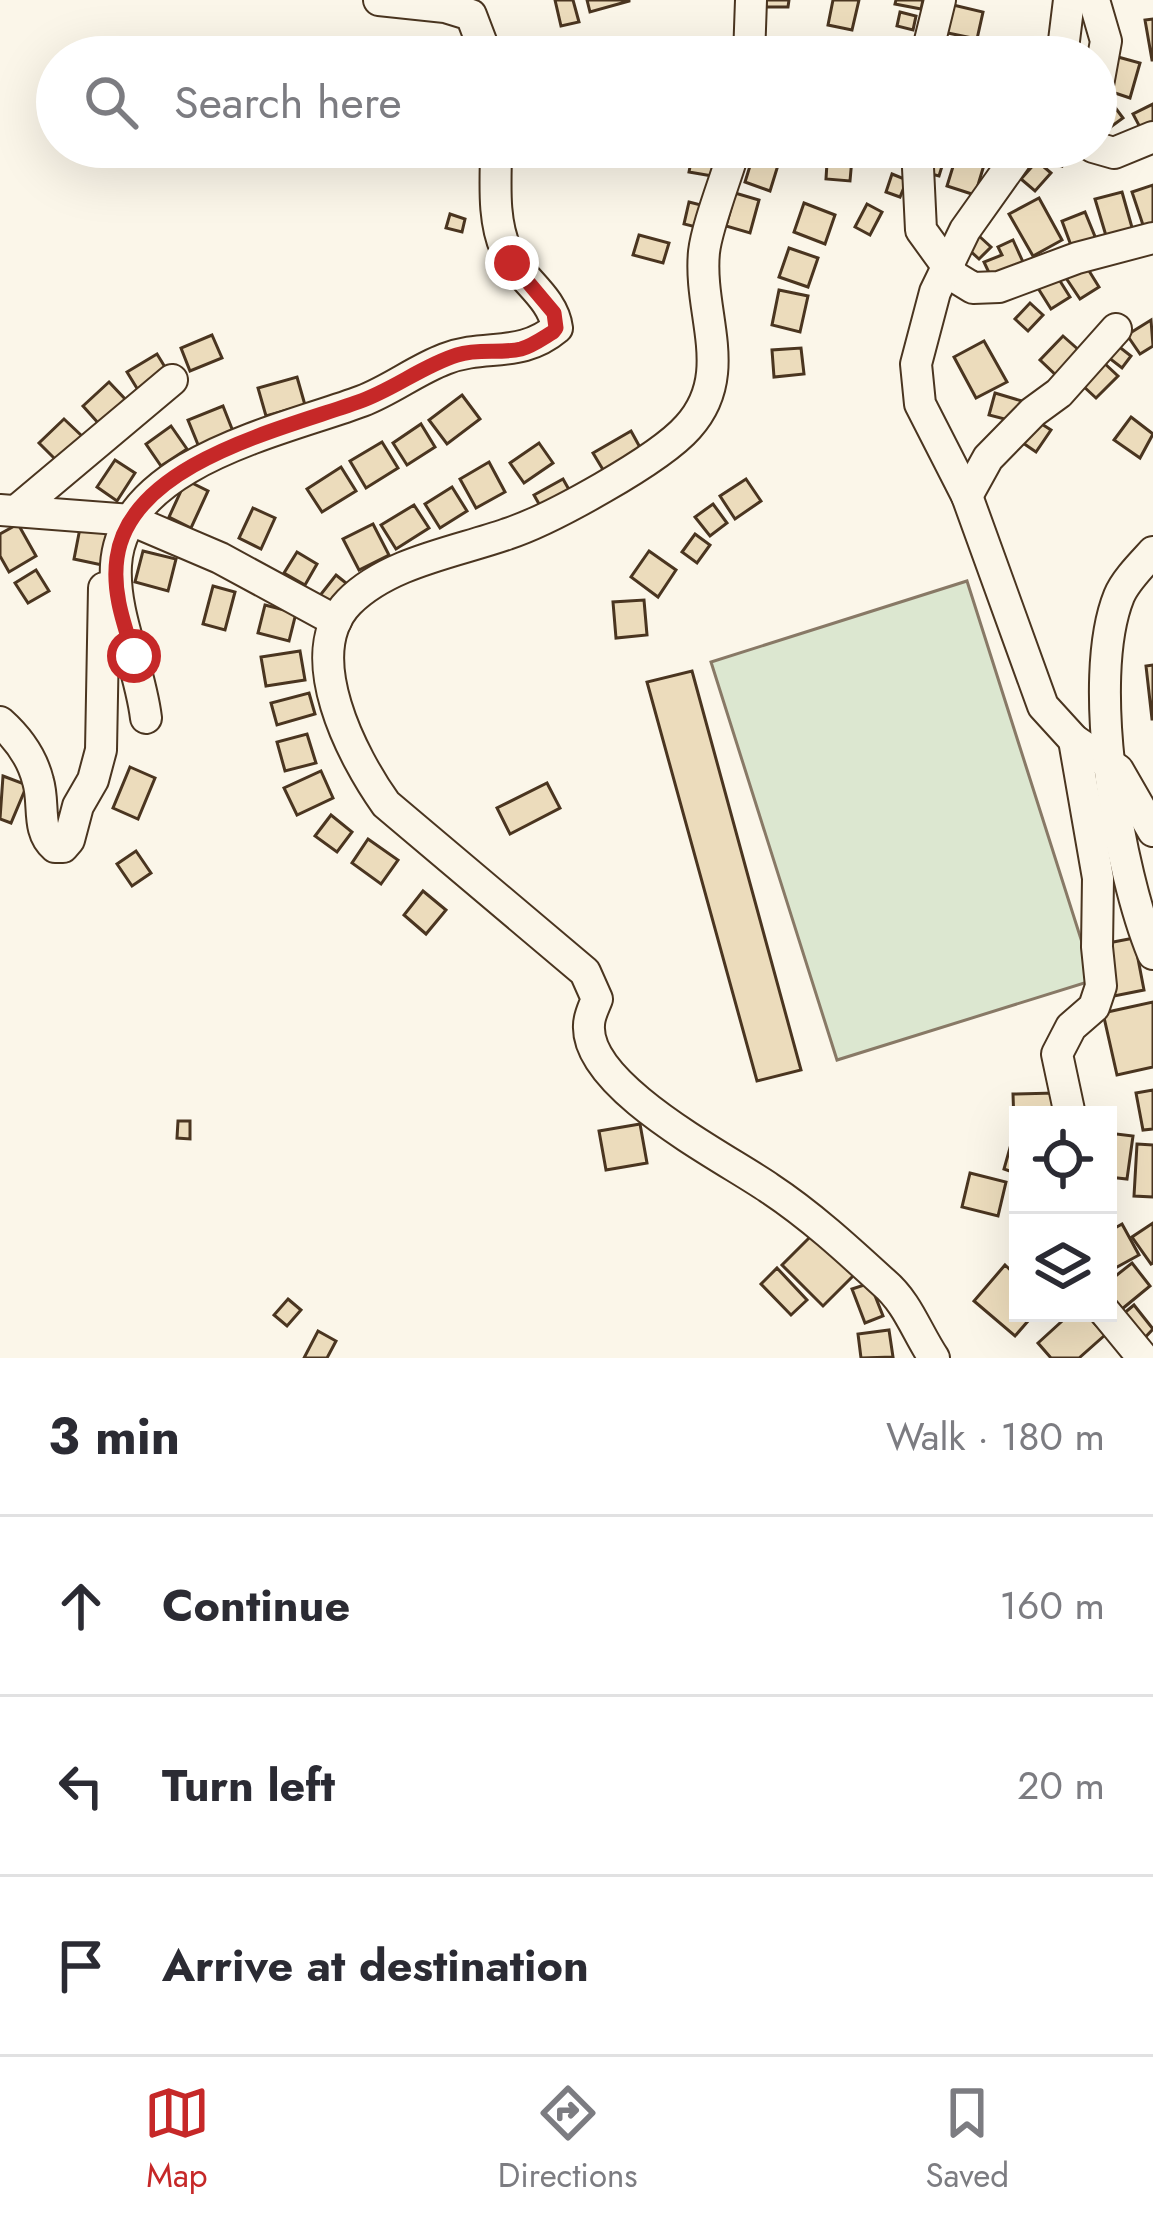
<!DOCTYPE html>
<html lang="en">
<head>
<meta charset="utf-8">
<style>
	:root { --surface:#fff; --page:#f2f2f3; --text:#2b2b33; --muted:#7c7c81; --line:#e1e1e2; --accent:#c62828 }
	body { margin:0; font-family:Jost,sans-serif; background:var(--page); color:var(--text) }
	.controls { position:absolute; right:36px; bottom:36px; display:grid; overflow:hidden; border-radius:0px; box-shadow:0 12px 48px #0002 }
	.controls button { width:108px; height:108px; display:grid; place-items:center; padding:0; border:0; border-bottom:3px solid var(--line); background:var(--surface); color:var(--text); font:60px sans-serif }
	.stop { position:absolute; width:36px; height:36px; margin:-27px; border:9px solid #c62828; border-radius:50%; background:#fff }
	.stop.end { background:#c62828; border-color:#fff; box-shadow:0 3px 12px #0008 }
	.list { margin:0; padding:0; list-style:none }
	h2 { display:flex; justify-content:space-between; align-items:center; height:156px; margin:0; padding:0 48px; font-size:51px }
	h2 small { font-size:39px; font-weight:400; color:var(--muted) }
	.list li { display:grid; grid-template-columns:78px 1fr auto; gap:36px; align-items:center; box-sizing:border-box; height:180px; padding:0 48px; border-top:3px solid var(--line) }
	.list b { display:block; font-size:45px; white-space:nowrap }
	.list em { font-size:39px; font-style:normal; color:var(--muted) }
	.icon { flex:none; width:66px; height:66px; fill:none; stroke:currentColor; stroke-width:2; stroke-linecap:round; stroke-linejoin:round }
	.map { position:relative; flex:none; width:1153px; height:1358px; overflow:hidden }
	.search { position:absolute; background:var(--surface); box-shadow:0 12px 48px #0002; left:36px; right:36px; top:36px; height:132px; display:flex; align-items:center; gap:30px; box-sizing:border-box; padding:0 42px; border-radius:66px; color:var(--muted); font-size:45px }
	.sheet { height:696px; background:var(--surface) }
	nav { display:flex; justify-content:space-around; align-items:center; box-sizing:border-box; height:168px; border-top:3px solid var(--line); background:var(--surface); font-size:33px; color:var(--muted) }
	nav a { display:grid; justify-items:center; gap:6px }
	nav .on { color:var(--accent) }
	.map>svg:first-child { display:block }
</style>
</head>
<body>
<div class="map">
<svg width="1153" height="1358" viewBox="0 0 1153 1358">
	<rect width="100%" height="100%" fill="#fbf6e9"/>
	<polygon fill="#dce7d0" stroke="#887966" stroke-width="3" points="967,581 1094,980 837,1060 711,662"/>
	<g fill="#ecdcbc" stroke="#4a3520" stroke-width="3">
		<polygon points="555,0 573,0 579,22 561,26"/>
		<polygon points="587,0 629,0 629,1 590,12"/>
		<polygon points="766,0 789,0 788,7 766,7"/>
		<polygon points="833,0 859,0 852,30 828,25"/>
		<polygon points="896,0 923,0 921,9 895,4"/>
		<polygon points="949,4 983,12 977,39 943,32"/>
		<polygon points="900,12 916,16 913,30 897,26"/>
		<polygon points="1153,19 1153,60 1152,60 1145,20"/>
		<polygon points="719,40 726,57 691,57 689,53"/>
		<polygon points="822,40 852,42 852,57 821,57"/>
		<polygon points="552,50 553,57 526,57 525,54"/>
		<polygon points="1118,57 1140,63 1130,98 1109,91"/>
		<polygon points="1153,104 1153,127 1143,133 1133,114"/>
		<polygon points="1114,106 1123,118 1105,131 1097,119"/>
		<polygon points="828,147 853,147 850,181 826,179"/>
		<polygon points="888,147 901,147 900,163 886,162"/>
		<polygon points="930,147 947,150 939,176 923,172"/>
		<polygon points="959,147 987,155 975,195 947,186"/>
		<polygon points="1050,147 1069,147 1062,166 1045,160"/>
		<polygon points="693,151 721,156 718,177 689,172"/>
		<polygon points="754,153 779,162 770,191 745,182"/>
		<polygon points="1037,161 1051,173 1035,191 1021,179"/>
		<polygon points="892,174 907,180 900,197 886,192"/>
		<polygon points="1153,185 1153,229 1145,231 1132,192"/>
		<polygon points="1122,192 1133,231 1107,239 1095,199"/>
		<polygon points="735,193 759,200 750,233 726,226"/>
		<polygon points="1039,198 1062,240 1033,256 1009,214"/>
		<polygon points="689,202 705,206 700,228 684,224"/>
		<polygon points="804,203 835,215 825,244 794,232"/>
		<polygon points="867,204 882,212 870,235 855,227"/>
		<polygon points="1085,212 1096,239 1072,248 1062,221"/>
		<polygon points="450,214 465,219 462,232 446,228"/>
		<polygon points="639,235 669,243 663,263 633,255"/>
		<polygon points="979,236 991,247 979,259 967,248"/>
		<polygon points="1013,240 1023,262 991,277 984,262 1002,255 998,247"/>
		<polygon points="789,248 818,258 808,287 779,277"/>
		<polygon points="1086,266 1099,287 1080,299 1066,278"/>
		<polygon points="1055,273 1070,297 1051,309 1036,285"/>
		<polygon points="779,290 808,296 800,332 772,325"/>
		<polygon points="1030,303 1043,315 1028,331 1015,319"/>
		<polygon points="1151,320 1153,346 1140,354 1127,335"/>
		<polygon points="212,335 222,358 190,371 181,348"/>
		<polygon points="1063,336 1081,352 1058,377 1040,360"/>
		<polygon points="984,341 1007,382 976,398 954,357"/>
		<polygon points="1113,342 1131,356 1122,368 1104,354"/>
		<polygon points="801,348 804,374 774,377 772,350"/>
		<polygon points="157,354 168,372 138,390 127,372"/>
		<polygon points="1103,362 1118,376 1096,398 1082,385"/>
		<polygon points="297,377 305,405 266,416 258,388"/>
		<polygon points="109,382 126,400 99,424 83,406"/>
		<polygon points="995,393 1022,401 1016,422 989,415"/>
		<polygon points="462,395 480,419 447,444 429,420"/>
		<polygon points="223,406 234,434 199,447 188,420"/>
		<polygon points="1131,417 1153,434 1140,458 1114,440"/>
		<polygon points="64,419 83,437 58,462 39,443"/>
		<polygon points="1037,421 1051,430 1036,452 1023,443"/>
		<polygon points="421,424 435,447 407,465 393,443"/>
		<polygon points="171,426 187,449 161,466 146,444"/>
		<polygon points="631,431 642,451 605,473 593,453"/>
		<polygon points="382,442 398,468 366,488 350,461"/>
		<polygon points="539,443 553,463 524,483 510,463"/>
		<polygon points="115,460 135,473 117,501 97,487"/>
		<polygon points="489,462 505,492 476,508 460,479"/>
		<polygon points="341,467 356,491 322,512 307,489"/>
		<polygon points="563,479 572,495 543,511 534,495"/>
		<polygon points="746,479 761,501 735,519 720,496"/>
		<polygon points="186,480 208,491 191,528 169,517"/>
		<polygon points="452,487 467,511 440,528 425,504"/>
		<polygon points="713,504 727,523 710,536 695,517"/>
		<polygon points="414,505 429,528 396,549 381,525"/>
		<polygon points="253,508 275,518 261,549 239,538"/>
		<polygon points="81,523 110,529 102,565 74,559"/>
		<polygon points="18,524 36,556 9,572 0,556 0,534"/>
		<polygon points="373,524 389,555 359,570 343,539"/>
		<polygon points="695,534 710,545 697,563 682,552"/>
		<polygon points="143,551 176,559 168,591 135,582"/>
		<polygon points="649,551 676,570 658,597 631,577"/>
		<polygon points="297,552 317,564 305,585 284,573"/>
		<polygon points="36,570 49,591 28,603 15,583"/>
		<polygon points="336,575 351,587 333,610 318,598"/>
		<polygon points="213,586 235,592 225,630 203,624"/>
		<polygon points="644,600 647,635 616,638 613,602"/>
		<polygon points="265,605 296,613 289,641 258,633"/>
		<polygon points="300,651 305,680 266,686 261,657"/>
		<polygon points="1153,665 1153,719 1152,719 1146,666"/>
		<polygon points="692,671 801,1070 757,1081 647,682"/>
		<polygon points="309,693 315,714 277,725 271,703"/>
		<polygon points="307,734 316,763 285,771 277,742"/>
		<polygon points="130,767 155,778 138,819 113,808"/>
		<polygon points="321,771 333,798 297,815 284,788"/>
		<polygon points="3,776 27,785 11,823 0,819"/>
		<polygon points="547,783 560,808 510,834 497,808"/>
		<polygon points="331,815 352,832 337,852 315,836"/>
		<polygon points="368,839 398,860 381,884 352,863"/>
		<polygon points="136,851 151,873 132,886 117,864"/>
		<polygon points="423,891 446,910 426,934 404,915"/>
		<polygon points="1134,938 1144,990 1114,996 1103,944"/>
		<polygon points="1153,1002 1153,1067 1117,1075 1103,1013"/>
		<polygon points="1153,1090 1153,1129 1143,1130 1136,1093"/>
		<polygon points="1055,1093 1055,1115 1018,1115 1018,1124 1014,1124 1013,1094"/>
		<polygon points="178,1121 190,1121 190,1139 177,1138"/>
		<polygon points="640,1124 647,1163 606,1170 599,1131"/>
		<polygon points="1015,1130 1018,1131 1018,1174 1004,1169"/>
		<polygon points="1108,1133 1133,1136 1127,1179 1108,1177"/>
		<polygon points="1137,1144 1153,1145 1153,1197 1134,1196"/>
		<polygon points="970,1173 1006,1182 998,1216 962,1207"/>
		<polygon points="1153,1223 1153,1263 1151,1264 1132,1237"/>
		<polygon points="1122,1224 1139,1255 1108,1272 1108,1232"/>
		<polygon points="814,1233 855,1274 823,1306 782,1265"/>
		<polygon points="1132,1263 1150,1286 1122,1309 1108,1291 1108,1282"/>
		<polygon points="1005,1265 1018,1277 1018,1313 1035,1313 1015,1336 974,1301"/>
		<polygon points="777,1268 807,1300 791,1315 761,1284"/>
		<polygon points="870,1283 883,1316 865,1323 852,1289"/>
		<polygon points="288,1299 301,1310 287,1326 274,1315"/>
		<polygon points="1134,1305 1153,1329 1138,1345 1117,1319"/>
		<polygon points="1071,1313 1085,1313 1105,1335 1079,1358 1051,1358 1038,1343"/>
		<polygon points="889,1330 893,1357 861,1358 858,1334"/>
		<polygon points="318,1331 336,1341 327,1358 304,1358"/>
	</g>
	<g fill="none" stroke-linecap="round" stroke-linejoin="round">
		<defs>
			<g id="minor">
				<polyline points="379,0 445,7 471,15 487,57"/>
				<polyline points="1094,0 1106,41 1096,96"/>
				<polyline points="749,57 751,0"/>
				<polyline points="926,57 940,0"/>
				<polyline points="1062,57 1069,0"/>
				<path d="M735 147C727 176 707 225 704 252 698 314 736 374 688 427 659 460 550 520 507 534 456 552 389 562 349 602 298 654 353 758 386 804L585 972 597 999C594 1007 589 1016 589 1025 585 1087 724 1157 769 1188 810 1215 847 1249 883 1282 908 1303 916 1331 934 1358"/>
				<polyline points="917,147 921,230 955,277 973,288 999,287 1077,258 1153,238"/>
				<polyline points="1024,147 965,230 935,292 916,364 920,404 967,496 1043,706 1074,740 1118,770 1153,831"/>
				<polyline points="1093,147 1114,153 1153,137"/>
				<polyline points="967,496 988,458 1033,412 1059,393 1116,329"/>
				<polyline points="0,510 131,520 220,558 336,621"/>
				<polyline points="16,511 172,380"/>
				<path d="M1153 552C1142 564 1125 581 1119 596 1085 680 1119 872 1153 954"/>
				<path d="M146 718C140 667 113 615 116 565 122 462 285 430 362 401 391 390 416 370 445 359 486 343 520 359 557 328 553 296 518 278 506 250 492 219 496 180 496 147"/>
				<path d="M0 722C18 738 32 757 38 781 45 804 36 831 55 847H63L69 840 78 806 93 780 101 750 104 588"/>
				<polyline points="1070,1115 1057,1054 1071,1027 1094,1007 1101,986 1097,947 1098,878 1074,740"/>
				<polyline points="1106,1313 1143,1358"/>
			</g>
		</defs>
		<use href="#minor" stroke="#4a3520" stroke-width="34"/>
		<use href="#minor" stroke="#fbf6e9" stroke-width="30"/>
	</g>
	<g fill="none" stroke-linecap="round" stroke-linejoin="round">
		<path stroke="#c62828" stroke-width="15" d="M134 656C124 624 112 592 117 558 130 463 283 429 358 402 393 390 422 366 457 355 479 348 500 354 521 349 532 346 543 338 553 332L556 328 554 313 512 263"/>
	</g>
</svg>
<div class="controls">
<button><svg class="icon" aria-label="locate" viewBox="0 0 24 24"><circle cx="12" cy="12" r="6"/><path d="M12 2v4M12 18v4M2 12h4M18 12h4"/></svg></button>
<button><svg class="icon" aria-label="layers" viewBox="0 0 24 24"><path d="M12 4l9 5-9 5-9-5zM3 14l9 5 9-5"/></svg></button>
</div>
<div class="stop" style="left:134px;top:656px"></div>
<div class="stop end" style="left:512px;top:263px"></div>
<div class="search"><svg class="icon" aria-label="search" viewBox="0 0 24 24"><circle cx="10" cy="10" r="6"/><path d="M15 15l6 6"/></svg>Search here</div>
</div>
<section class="sheet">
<h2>3 min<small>Walk · 180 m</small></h2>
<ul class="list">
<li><svg class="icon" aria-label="ahead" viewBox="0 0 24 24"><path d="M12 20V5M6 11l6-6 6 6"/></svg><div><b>Continue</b></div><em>160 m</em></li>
<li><svg class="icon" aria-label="left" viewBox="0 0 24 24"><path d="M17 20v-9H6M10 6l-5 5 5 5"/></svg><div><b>Turn left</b></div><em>20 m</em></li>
<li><svg class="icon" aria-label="arrive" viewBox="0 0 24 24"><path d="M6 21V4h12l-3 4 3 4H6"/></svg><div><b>Arrive at destination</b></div></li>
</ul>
</section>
<nav>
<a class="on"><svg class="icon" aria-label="map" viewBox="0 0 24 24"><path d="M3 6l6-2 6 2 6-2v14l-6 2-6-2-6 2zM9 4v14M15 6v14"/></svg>Map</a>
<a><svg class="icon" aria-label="directions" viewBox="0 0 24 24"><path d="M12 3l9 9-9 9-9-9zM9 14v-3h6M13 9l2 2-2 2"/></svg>Directions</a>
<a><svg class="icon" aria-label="saved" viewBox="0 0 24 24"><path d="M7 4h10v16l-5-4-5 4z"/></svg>Saved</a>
</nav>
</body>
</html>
